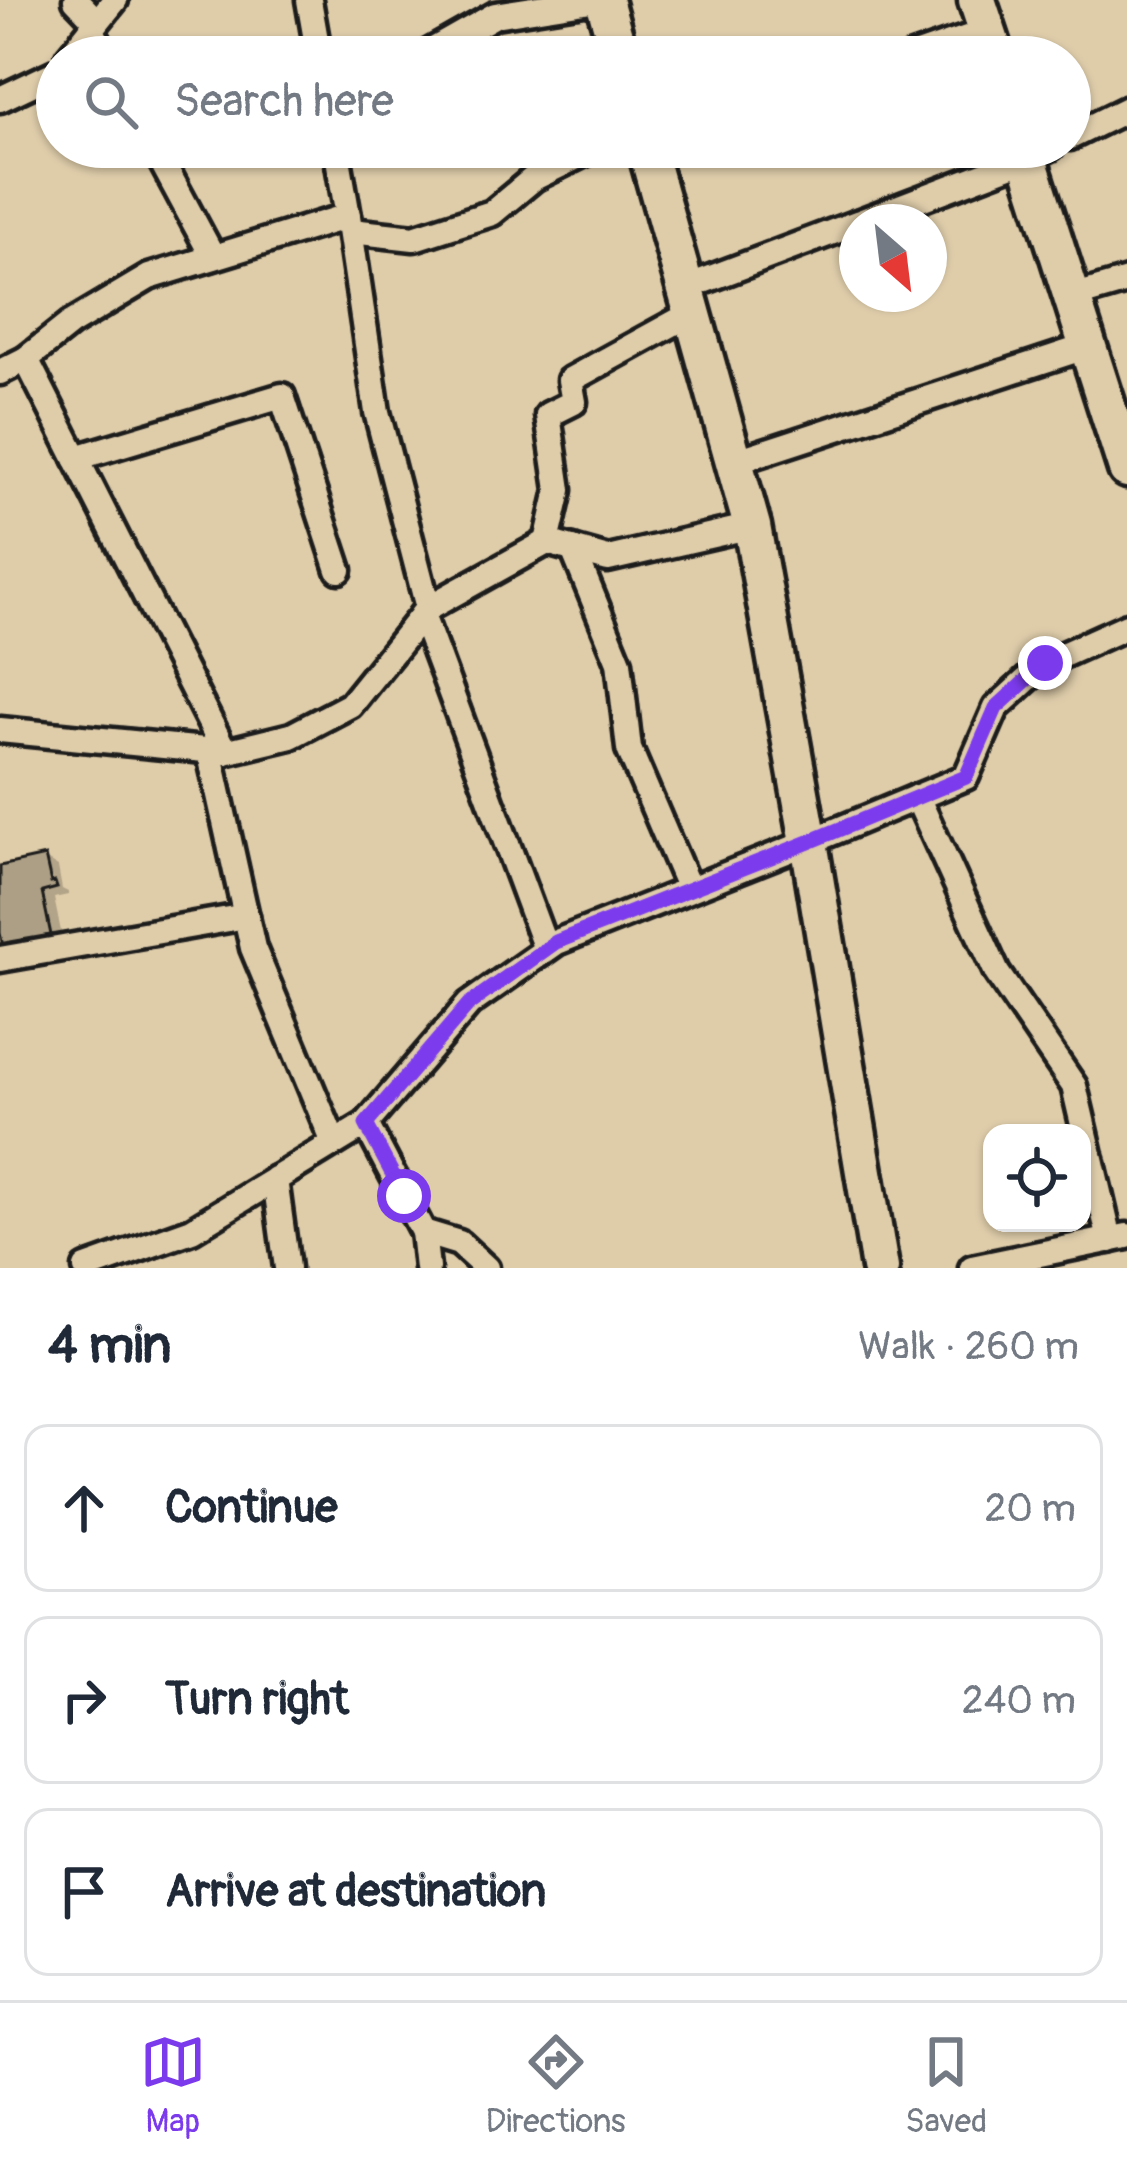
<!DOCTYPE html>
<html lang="en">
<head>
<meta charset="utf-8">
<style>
	:root { --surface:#fff; --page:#f2f2f3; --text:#1f2937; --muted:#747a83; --line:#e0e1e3; --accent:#7c3aed }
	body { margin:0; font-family:Pangolin,sans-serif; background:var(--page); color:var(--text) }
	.controls { position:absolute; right:36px; bottom:36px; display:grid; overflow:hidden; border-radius:24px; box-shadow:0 3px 9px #0004 }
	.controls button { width:108px; height:108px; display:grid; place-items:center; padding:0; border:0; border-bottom:3px solid var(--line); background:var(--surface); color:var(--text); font:60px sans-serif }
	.compass { position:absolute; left:839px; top:204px; width:108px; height:108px; border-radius:50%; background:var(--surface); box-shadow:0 3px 9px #0004; rotate:152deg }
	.stop { position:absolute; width:36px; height:36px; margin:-27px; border:9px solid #7c3aed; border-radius:50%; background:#fff }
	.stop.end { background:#7c3aed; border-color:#fff; box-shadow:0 3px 12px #0008 }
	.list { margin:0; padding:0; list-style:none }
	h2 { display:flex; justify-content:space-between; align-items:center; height:156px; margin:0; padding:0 48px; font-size:51px }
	h2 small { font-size:39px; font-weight:400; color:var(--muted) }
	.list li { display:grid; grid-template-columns:78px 1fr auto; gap:36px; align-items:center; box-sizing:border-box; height:168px; margin:0 24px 24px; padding:0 24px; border:3px solid var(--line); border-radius:24px }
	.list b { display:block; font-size:45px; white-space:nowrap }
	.list em { font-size:39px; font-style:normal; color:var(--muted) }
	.icon { flex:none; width:66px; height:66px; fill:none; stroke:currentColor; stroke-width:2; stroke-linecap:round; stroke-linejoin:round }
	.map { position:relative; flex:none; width:1127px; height:1268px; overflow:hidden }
	.search { position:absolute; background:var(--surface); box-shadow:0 3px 9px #0004; left:36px; right:36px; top:36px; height:132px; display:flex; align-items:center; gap:30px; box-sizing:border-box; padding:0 42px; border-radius:66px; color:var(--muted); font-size:45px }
	.sheet { height:732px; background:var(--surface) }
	nav { display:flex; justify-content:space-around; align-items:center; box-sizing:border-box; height:168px; border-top:3px solid var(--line); background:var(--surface); font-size:33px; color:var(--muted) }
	nav a { display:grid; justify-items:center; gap:6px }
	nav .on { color:var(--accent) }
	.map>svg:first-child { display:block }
</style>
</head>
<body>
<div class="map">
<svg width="1127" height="1268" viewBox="0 0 1127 1268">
	<rect width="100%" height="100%" fill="#dfcdaa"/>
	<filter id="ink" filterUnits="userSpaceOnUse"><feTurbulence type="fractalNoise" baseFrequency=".00833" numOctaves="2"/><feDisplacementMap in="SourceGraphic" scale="24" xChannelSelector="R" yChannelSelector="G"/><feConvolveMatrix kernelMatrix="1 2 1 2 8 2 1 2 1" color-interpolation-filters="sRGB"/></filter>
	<g filter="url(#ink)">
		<polygon fill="#0003" points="45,859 58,867 62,889 68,892 68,895 54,898 63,941 18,951 8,945 11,958 0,960 0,936 3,937 0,929 0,869"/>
		<polygon fill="#ac9f85" stroke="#1c1c1c" stroke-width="3" points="45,856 51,883 55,882 57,888 42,892 51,935 3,946 0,933 0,866"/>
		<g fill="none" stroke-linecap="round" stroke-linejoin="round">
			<defs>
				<g id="street">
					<polyline points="76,0 97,22"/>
					<polyline points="309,0 319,57"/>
					<polyline points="91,29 106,57"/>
					<polyline points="69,57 115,0"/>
					<polyline points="421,57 495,15 591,0"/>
					<polyline points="912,57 987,31"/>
					<polyline points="0,99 57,72"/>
					<polyline points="1070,137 1127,109"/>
					<polyline points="154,147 213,257"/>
					<polyline points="348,216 377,412 428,608"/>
					<polyline points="860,222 1028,158 1051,147"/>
					<polyline points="351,231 414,238 492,213 534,178 597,147"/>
					<polyline points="687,287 857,223"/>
					<polyline points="1072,297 1127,281"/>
					<polyline points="26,359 225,752"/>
					<polyline points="0,372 26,359 70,324 149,277 348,216 336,147"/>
					<polyline points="76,458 282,396 339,570"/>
					<polyline points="734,462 1088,346"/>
					<polyline points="547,542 559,490 548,415 574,402 570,380 694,312"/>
					<polyline points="573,549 619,662 629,749 689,889"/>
					<polyline points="422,615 546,949"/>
					<polyline points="0,730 225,752 291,736 350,705 428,608 547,542 608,559 752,526"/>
					<polyline points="209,750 253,948 334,1143"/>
					<polyline points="917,797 997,973 1074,1086 1110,1240"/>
					<polyline points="0,959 246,916"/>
					<polyline points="366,1124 423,1232 459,1243 486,1268"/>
					<polyline points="275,1179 287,1268"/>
					<polyline points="423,1232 427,1268"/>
					<polyline points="86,1268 192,1230 366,1124 469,1004 557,942 809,842 966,777 996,708 1045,663 1127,626"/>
					<polyline points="972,1268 1127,1236"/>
				</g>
				<g id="secondary">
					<polyline points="604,0 620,57"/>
					<polyline points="977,0 996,57"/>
					<polyline points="646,147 752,526 809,842 880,1268"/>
					<polyline points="1024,147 1127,469"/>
				</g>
			</defs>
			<use href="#street" stroke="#1c1c1c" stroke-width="33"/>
			<use href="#secondary" stroke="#1c1c1c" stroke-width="45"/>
			<use href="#street" stroke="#dfcdaa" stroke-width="24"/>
			<use href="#secondary" stroke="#dfcdaa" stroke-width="36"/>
		</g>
	</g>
	<g fill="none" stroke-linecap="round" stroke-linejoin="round" filter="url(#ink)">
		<polyline stroke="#7c3aed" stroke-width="15" points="404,1196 366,1124 469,1004 556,942 809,842 966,777 996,708 1045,663"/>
	</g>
</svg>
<div class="controls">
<button><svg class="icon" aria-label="locate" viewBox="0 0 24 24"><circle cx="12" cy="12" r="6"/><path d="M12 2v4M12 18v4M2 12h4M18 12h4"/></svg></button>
</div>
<svg class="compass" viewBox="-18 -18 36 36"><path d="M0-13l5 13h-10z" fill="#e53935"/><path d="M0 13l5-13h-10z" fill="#747a83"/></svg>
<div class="stop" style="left:404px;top:1196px"></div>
<div class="stop end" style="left:1045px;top:663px"></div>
<div class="search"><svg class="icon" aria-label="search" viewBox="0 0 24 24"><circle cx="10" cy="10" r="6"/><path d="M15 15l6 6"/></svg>Search here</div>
</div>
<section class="sheet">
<h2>4 min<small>Walk · 260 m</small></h2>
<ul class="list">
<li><svg class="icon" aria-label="ahead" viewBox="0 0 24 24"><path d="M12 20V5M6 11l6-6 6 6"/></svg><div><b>Continue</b></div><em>20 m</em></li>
<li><svg class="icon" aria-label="right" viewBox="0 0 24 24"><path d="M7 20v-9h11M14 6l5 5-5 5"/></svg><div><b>Turn right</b></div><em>240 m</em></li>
<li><svg class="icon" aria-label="arrive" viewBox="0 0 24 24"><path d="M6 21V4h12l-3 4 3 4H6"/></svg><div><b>Arrive at destination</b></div></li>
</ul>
</section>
<nav>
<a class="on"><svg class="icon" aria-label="map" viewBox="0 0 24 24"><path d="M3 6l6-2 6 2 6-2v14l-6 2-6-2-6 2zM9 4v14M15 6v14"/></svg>Map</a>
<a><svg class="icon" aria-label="directions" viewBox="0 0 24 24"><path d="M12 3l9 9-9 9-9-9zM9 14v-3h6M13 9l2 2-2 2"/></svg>Directions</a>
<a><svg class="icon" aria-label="saved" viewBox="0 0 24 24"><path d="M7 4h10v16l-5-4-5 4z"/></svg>Saved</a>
</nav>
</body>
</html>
